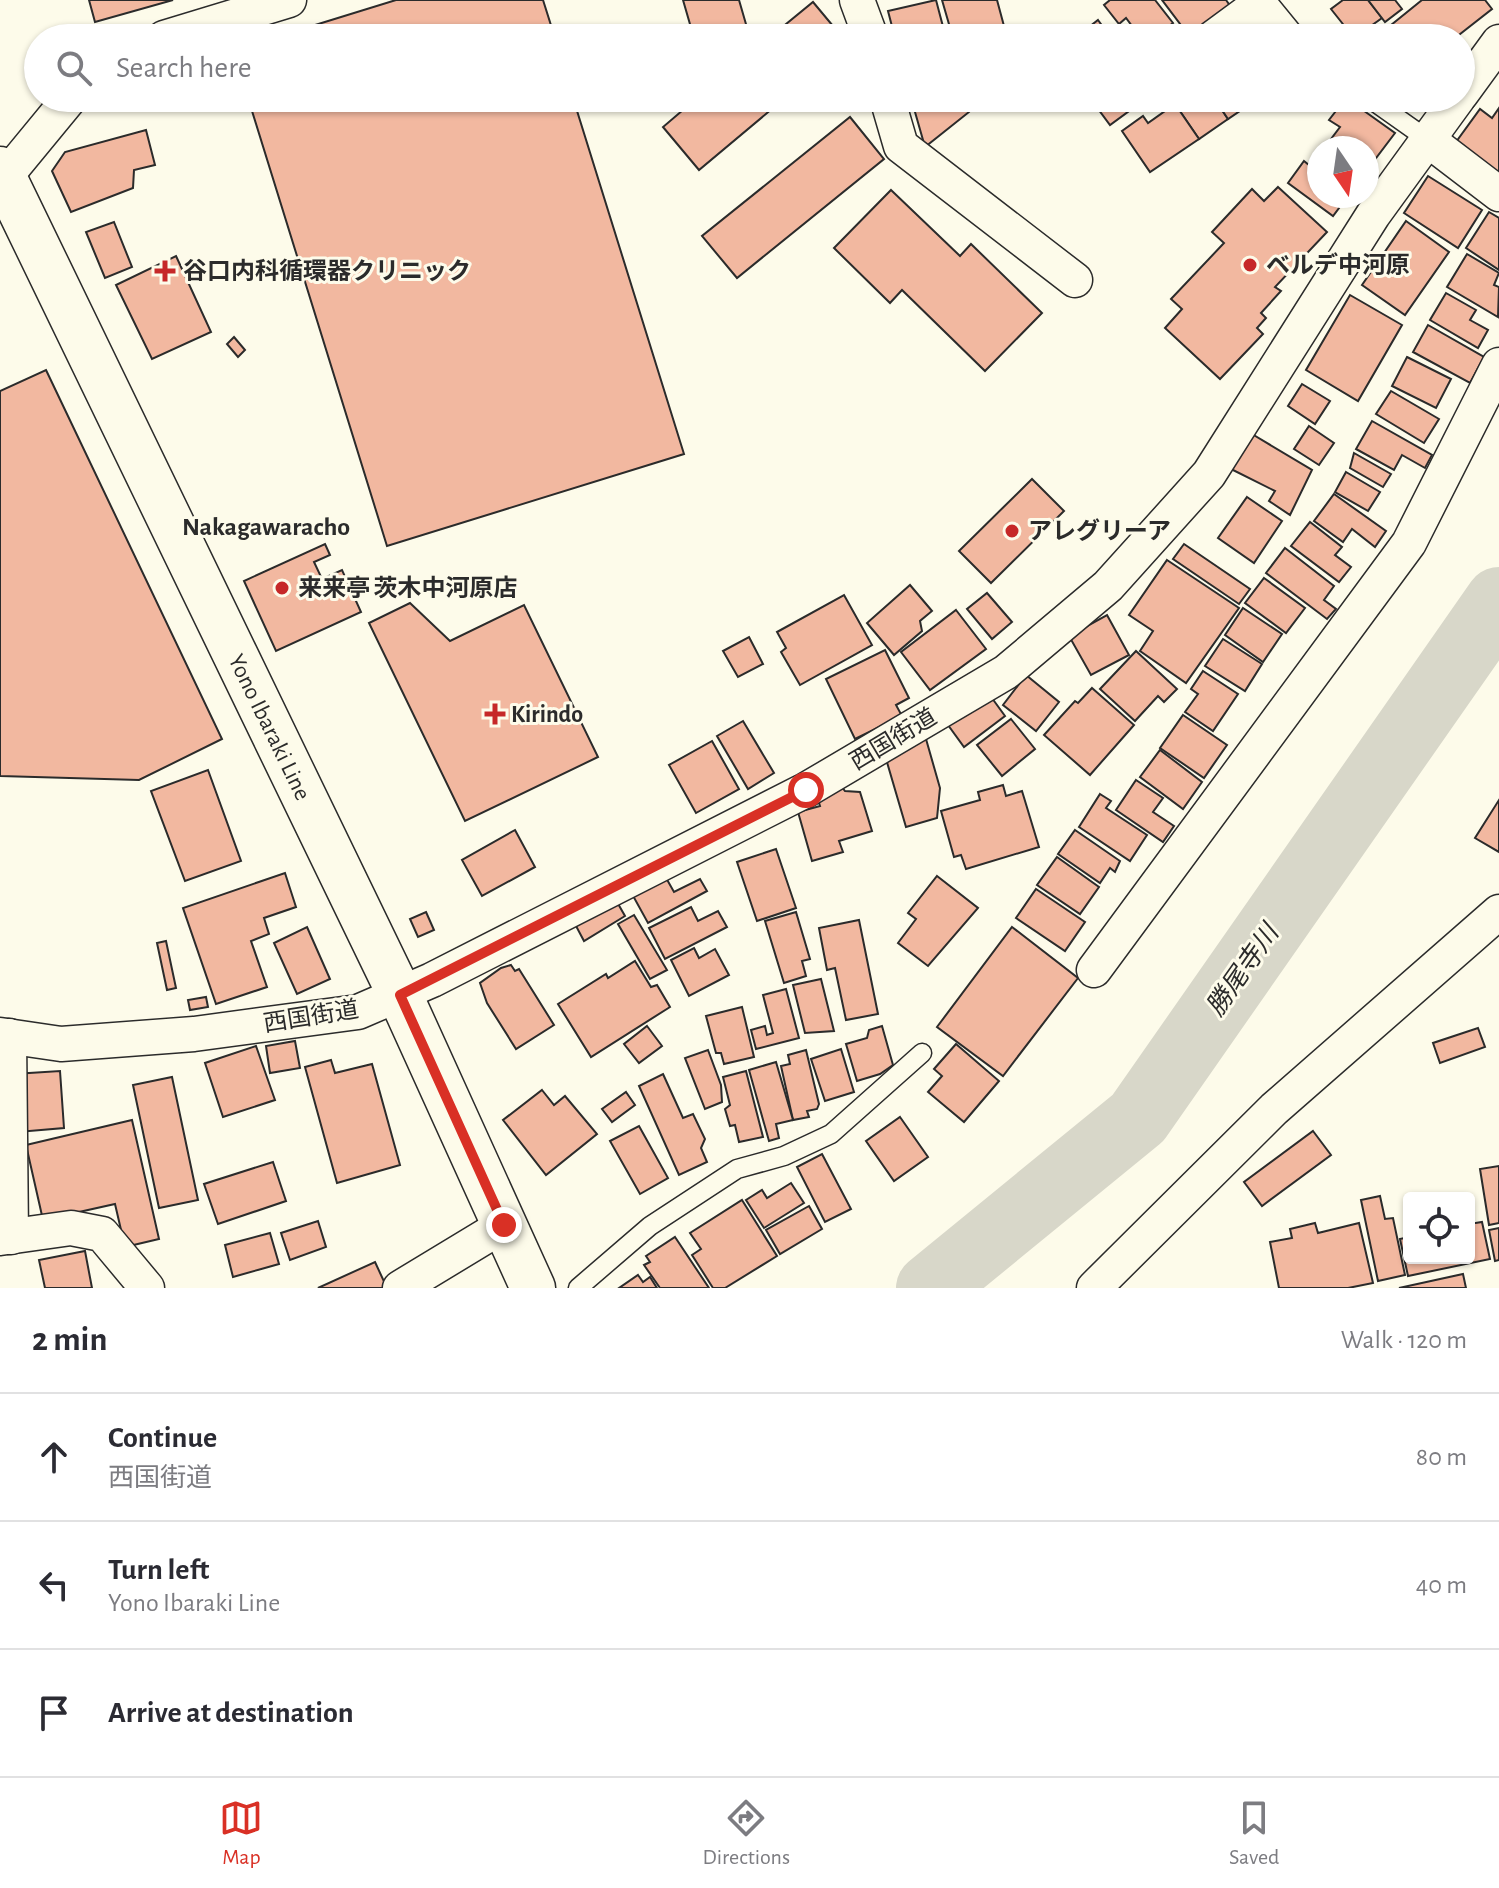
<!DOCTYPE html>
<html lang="en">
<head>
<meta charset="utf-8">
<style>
	:root { --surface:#fff; --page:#f7f7f7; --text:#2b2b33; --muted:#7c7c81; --line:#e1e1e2; --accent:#d93025 }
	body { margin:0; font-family:"Alegreya Sans","Noto Sans JP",sans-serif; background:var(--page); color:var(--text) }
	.controls { position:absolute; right:24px; bottom:24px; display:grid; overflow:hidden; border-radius:8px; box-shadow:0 2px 6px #0004 }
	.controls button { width:72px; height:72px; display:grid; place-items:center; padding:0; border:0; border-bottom:2px solid var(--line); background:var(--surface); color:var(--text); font:40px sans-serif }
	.compass { position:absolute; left:1307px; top:136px; width:72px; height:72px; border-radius:50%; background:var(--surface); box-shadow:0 2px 6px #0004; rotate:167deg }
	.stop { position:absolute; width:24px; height:24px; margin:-18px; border:6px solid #d93025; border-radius:50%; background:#fff }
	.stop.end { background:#d93025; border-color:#fff; box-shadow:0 2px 8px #0008 }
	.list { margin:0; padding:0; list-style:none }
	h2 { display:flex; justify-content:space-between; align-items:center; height:104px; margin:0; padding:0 32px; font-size:34px }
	h2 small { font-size:26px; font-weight:400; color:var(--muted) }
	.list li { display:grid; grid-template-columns:52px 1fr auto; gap:24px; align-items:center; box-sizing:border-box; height:128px; padding:0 32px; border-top:2px solid var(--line) }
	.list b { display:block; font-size:30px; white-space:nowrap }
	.list p { margin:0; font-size:26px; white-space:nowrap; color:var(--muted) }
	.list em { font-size:26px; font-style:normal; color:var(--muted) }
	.icon { flex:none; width:44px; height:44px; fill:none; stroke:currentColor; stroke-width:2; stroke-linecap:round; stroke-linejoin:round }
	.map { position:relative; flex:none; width:1499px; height:1288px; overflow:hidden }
	.search { position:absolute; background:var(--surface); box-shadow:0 2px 6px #0004; left:24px; right:24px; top:24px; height:88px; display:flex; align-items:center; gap:20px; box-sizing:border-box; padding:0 28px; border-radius:44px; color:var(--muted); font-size:30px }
	.sheet { height:488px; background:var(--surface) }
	nav { display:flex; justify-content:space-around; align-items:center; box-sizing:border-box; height:112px; border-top:2px solid var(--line); background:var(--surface); font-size:22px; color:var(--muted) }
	nav a { display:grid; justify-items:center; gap:4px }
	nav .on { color:var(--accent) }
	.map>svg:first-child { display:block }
</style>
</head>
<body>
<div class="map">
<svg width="1499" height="1288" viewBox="0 0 1499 1288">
	<rect width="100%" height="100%" fill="#fdfbea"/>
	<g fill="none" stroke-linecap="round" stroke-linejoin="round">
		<polyline stroke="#d8d7c9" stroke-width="68" points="930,1288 1138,1118 1499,601"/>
	</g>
	<g fill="#f2b8a0" stroke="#2b2b2b" stroke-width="2">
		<polygon points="89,0 173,0 95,22"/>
		<polygon points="396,0 543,0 555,38 273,38"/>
		<polygon points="683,0 739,0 750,38 694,38"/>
		<polygon points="936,0 946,38 895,38 888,11"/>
		<polygon points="942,0 997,0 1004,26 953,38"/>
		<polygon points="1110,0 1155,0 1173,23 1153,38 1141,38 1126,18 1119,24 1104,5"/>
		<polygon points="1162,0 1226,0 1231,7 1190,37"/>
		<polygon points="1343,0 1368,0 1382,18 1354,38 1331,9"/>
		<polygon points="1368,0 1395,0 1402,9 1385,22"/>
		<polygon points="1422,0 1485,0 1492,9 1455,38 1375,38"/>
		<polygon points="813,2 843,38 769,38"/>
		<polygon points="1098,20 1111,38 1075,38"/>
		<polygon points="248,98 573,98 684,454 387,546"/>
		<polygon points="697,98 785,98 699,170 663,127"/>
		<polygon points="935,98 964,98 969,112 925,147 913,105"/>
		<polygon points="1090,98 1136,98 1140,103 1110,125"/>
		<polygon points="1171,98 1214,98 1228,119 1199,139"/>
		<polygon points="1214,98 1259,98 1228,119"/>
		<polygon points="1346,98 1395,133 1367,170 1367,148 1331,148 1335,142 1331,139 1340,127 1329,120"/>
		<polygon points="1175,104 1199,139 1150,172 1122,131 1143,116 1148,123"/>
		<polygon points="1499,108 1499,173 1456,142 1480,109 1492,118"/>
		<polygon points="850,117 884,159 737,278 702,236"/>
		<polygon points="146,130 155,165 134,170 133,188 71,212 52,171 65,152"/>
		<polygon points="1304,161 1315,170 1319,164 1319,196 1348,196 1333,216 1288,183"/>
		<polygon points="1428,176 1482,210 1458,248 1404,213"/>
		<polygon points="1278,187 1327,232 1275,287 1281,291 1261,313 1266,318 1257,328 1263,334 1220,379 1165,328 1182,309 1171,299 1224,243 1212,232 1252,189 1264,201"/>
		<polygon points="891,190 960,256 971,244 1042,313 985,371 902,290 890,303 834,248"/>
		<polygon points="1489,212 1499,218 1499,270 1466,248"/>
		<polygon points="1406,221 1449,252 1405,315 1362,285"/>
		<polygon points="114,222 132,267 105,278 86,232"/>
		<polygon points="1467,254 1499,273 1494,285 1499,287 1498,317 1447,287"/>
		<polygon points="176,256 211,332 152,359 116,285"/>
		<polygon points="1446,293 1476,310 1470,320 1488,330 1478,348 1430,320"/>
		<polygon points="1350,295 1402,325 1358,401 1306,370"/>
		<polygon points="1428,325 1484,357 1470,383 1413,352"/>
		<polygon points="234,337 245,350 238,357 227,344"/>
		<polygon points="1407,357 1451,379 1436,408 1392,386"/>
		<polygon points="46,370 222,739 139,780 0,776 0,391"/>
		<polygon points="1302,384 1330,401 1315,424 1288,406"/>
		<polygon points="1391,391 1439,419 1424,443 1376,414"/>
		<polygon points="1372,421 1432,455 1425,468 1402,455 1394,470 1356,449"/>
		<polygon points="1309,426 1334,443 1319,465 1294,449"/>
		<polygon points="1252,434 1312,470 1290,515 1269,501 1275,491 1229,468"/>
		<polygon points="1354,453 1391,474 1383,487 1350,468"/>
		<polygon points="1346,472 1380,492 1368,511 1335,492"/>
		<polygon points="1032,479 1064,511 991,583 959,551"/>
		<polygon points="1334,494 1386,531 1375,547 1352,529 1343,542 1314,521"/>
		<polygon points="1247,497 1282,521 1254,563 1218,538"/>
		<polygon points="1310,522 1342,547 1335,555 1351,567 1339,582 1291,546"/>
		<polygon points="325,544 330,555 314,562 322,579 342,570 361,612 276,651 244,581"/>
		<polygon points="1184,544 1250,589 1239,604 1173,559"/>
		<polygon points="1285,548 1334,586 1324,600 1336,609 1327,619 1266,573"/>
		<polygon points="1167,560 1239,608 1186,683 1140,651 1153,631 1129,615"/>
		<polygon points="1264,578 1305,608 1286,633 1245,603"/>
		<polygon points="910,585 932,611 920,621 922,631 894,655 867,623"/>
		<polygon points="987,593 1012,622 992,639 967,609"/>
		<polygon points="844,595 872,645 800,685 781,652 786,648 777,632"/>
		<polygon points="410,603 450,641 524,605 598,757 465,821 369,623"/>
		<polygon points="1243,608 1282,634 1263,662 1225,635"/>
		<polygon points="956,610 986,649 930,690 901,652"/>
		<polygon points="1107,615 1129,655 1091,675 1069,636"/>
		<polygon points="749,637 763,664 738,677 723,651"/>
		<polygon points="1223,639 1262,664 1245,691 1205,666"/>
		<polygon points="885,650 909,698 896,705 902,716 855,739 826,679"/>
		<polygon points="1136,651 1177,689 1164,702 1158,696 1135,721 1100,689"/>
		<polygon points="1203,671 1238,694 1213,731 1185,712 1198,694 1191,689"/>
		<polygon points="1026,675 1059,702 1036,731 1003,705"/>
		<polygon points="1092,688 1134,725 1090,775 1044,735 1075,701 1078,703"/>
		<polygon points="989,694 1005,716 964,747 948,725"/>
		<polygon points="1183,715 1227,745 1204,778 1160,748"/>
		<polygon points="1011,719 1035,749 1002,776 977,745"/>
		<polygon points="743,721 774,773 748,789 717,736"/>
		<polygon points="926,739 940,788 937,818 906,827 884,752"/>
		<polygon points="712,741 739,789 696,813 669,765"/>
		<polygon points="1160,750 1202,782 1183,809 1140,777"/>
		<polygon points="208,770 241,861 185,881 151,791"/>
		<polygon points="1136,780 1163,798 1153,812 1174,826 1163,842 1116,810"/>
		<polygon points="1003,785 1006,796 1022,791 1039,847 966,869 961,855 954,857 941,811 980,800 978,792"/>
		<polygon points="841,786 845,791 860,792 872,831 839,841 843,852 812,861 798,812 820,806 816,793"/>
		<polygon points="1100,794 1111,801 1106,808 1147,835 1130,861 1079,827"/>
		<polygon points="1499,800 1499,852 1475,838"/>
		<polygon points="515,830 535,867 482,896 462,860"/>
		<polygon points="1075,830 1120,861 1115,872 1110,868 1100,883 1058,854"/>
		<polygon points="776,849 796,908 757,921 737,862"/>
		<polygon points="1057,857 1099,887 1080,914 1037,885"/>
		<polygon points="285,873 296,907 264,918 269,934 251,941 267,987 216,1004 183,908"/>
		<polygon points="665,876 674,892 700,879 707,891 648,923 632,894"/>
		<polygon points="937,876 978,908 928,966 898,943 916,919 908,913"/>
		<polygon points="1036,889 1085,922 1065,951 1016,918"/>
		<polygon points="617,902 625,916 584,941 576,926"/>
		<polygon points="691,907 698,921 718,911 727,927 665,959 649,928"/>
		<polygon points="426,912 434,930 418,937 410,919"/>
		<polygon points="796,912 810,959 802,961 806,976 784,983 765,921"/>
		<polygon points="634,915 667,970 650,979 618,924"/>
		<polygon points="859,920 878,1014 846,1020 835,968 827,970 819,928"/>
		<polygon points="307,927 330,979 297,994 274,943"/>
		<polygon points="1012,927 1078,978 1003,1076 937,1027"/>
		<polygon points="166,941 176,988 167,990 157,943"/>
		<polygon points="694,948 699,958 715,949 729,975 689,996 671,960"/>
		<polygon points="635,961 651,987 657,985 670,1007 591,1057 558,1004 606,974 608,978"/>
		<polygon points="511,965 515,971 519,969 554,1025 516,1049 487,1003 480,983 501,968"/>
		<polygon points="821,979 834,1031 805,1033 793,985"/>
		<polygon points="786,989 799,1038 756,1049 751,1030 765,1026 767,1035 773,1033 763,995"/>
		<polygon points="206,997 208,1007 190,1010 188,1000"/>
		<polygon points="742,1007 754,1057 724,1064 721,1053 716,1053 706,1016"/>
		<polygon points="647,1026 662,1046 639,1063 624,1044"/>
		<polygon points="882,1026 893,1065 880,1074 857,1081 846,1044 867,1038 869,1030"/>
		<polygon points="1478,1028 1485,1047 1440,1063 1433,1043"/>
		<polygon points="295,1041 300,1068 270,1073 266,1046"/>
		<polygon points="956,1044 999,1081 964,1122 928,1092 942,1076 934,1069"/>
		<polygon points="256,1046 275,1100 223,1117 205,1063"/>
		<polygon points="841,1049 854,1092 825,1101 811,1059"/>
		<polygon points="708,1050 721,1085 722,1102 705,1109 685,1058"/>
		<polygon points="806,1050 819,1104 817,1109 807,1111 809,1117 793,1120 781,1066 790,1064 788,1055"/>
		<polygon points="331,1060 335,1073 372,1064 400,1165 337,1183 305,1067"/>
		<polygon points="776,1062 793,1120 776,1124 779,1138 769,1141 749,1070"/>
		<polygon points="60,1071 64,1128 18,1132 14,1074"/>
		<polygon points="746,1071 763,1137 739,1142 735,1125 730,1126 725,1109 730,1105 723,1077"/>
		<polygon points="663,1074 683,1118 693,1114 705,1139 701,1148 707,1162 679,1175 639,1086"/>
		<polygon points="172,1077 198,1200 159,1208 133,1085"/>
		<polygon points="542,1090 554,1105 565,1096 597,1134 546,1175 503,1120"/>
		<polygon points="626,1092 635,1105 612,1122 602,1109"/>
		<polygon points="900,1117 928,1157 894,1181 866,1141"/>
		<polygon points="132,1120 159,1239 125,1247 115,1204 43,1220 26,1145"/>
		<polygon points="639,1126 668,1178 640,1194 610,1141"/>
		<polygon points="1313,1131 1331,1155 1262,1206 1244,1182"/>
		<polygon points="822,1154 851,1209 825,1222 797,1167"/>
		<polygon points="273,1162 286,1201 218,1224 204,1184"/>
		<polygon points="1499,1166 1499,1223 1489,1225 1480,1169"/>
		<polygon points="791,1183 804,1203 764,1228 746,1200 762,1190 767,1198"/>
		<polygon points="1380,1196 1385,1219 1393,1218 1405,1275 1378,1281 1361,1200"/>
		<polygon points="742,1200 777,1256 725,1288 713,1288 692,1255 701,1249 690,1233"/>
		<polygon points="809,1206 822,1229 780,1254 766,1230"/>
		<polygon points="318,1221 326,1247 290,1260 281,1233"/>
		<polygon points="1482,1222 1490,1259 1408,1276 1400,1239 1409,1237 1409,1258 1469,1258 1469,1224"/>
		<polygon points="1315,1223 1318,1233 1359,1223 1373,1283 1348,1288 1279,1288 1270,1242 1292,1238 1290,1229"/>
		<polygon points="1499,1228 1499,1260 1495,1261 1489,1230"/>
		<polygon points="270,1233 279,1264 233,1277 225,1245"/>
		<polygon points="675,1237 709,1288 660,1288 644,1265 650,1262 646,1256"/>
		<polygon points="85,1251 92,1288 45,1288 39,1260"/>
		<polygon points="375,1262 387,1288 318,1288"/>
		<polygon points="1463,1274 1466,1288 1399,1288"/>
		<polygon points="638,1275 643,1282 650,1277 657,1288 619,1288"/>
	</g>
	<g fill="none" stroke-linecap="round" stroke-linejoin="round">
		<defs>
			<g id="lane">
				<polyline points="1369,98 1427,139"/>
				<polyline points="578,1288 650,1226 737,1169 784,1156 831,1134 922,1053"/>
			</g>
			<g id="street">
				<polyline points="857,0 871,38"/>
				<polyline points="1256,0 1287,38"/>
				<polyline points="164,38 289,0"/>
				<polyline points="1213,38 1259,4"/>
				<polyline points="1461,94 1499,42"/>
				<polyline points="887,98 901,146 1075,280"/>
				<polyline points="1427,139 1499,194"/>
				<polyline points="0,183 70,98"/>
				<polyline points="1094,970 1409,543 1499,365"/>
				<polyline points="0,1035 61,1044 194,1034 358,1012 432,980 806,790 1006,672 1108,586 1209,474 1373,215 1458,98"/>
				<polyline points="9,1036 11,1237"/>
				<polyline points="0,1238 71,1228 102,1234 147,1288"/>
				<polyline points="400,1288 504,1225"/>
				<polyline points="1094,1288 1274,1109 1499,912"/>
			</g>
			<polyline id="secondary" points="0,169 400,995 533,1288"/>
		</defs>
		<use href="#lane" stroke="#2b2b2b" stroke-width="21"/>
		<use href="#street" stroke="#2b2b2b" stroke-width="37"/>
		<use href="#secondary" stroke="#2b2b2b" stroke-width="47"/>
		<use href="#lane" stroke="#fdfbea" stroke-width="18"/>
		<use href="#street" stroke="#fdfbea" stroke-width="34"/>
		<use href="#secondary" stroke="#fdfbea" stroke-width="44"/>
	</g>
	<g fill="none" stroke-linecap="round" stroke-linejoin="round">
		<polyline stroke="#d93025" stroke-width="10" points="504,1225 400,995 806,790"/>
	</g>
	<g fill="#c62828" stroke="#fdfbea" stroke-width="3">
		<circle cx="1250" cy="265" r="8"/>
		<path d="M161 259h8v8h8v8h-8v8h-8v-8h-8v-8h8z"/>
		<circle cx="1012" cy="531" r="8"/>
		<circle cx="282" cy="588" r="8"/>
		<path d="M491 702h8v8h8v8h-8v8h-8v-8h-8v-8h8z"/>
	</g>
	<g text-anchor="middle" stroke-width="6" stroke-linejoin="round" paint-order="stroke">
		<g font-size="24" font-weight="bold" fill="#2b2b2b" stroke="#fdfbea" text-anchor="start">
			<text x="1266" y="273">ベルデ中河原</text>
			<text x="183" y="279">谷口内科循環器クリニック</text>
			<text x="1028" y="539">アレグリーア</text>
			<text x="298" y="596">来来亭 茨木中河原店</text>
			<text x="511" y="722">Kirindo</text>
		</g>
		<g font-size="24" fill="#2b2b2b" stroke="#fdfbea">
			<text transform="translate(270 727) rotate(64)" y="8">Yono Ibaraki Line</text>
			<text transform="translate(893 739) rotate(-31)" y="8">西国街道</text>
			<text transform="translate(311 1016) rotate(-9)" y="8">西国街道</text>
		</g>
		<g font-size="26" font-weight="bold" fill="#2b2b2b" stroke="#fdfbea">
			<text x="266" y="535">Nakagawaracho</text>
		</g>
		<g font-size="26" font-style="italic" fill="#2b2b2b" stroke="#fdfbea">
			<text transform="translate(1242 970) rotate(-55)" y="9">勝尾寺川</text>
		</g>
	</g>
</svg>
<div class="controls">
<button><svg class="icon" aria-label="locate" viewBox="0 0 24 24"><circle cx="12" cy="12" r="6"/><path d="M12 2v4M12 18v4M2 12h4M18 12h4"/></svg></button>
</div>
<svg class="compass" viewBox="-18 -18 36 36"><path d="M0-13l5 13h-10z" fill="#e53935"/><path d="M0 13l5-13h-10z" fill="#7c7c81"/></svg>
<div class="stop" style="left:806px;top:790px"></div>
<div class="stop end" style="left:504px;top:1225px"></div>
<div class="search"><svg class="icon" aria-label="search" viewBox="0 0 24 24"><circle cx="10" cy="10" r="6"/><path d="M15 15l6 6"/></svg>Search here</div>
</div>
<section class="sheet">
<h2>2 min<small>Walk · 120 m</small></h2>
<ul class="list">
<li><svg class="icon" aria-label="ahead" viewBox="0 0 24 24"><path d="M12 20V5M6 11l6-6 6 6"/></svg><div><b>Continue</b><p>西国街道</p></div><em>80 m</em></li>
<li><svg class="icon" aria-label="left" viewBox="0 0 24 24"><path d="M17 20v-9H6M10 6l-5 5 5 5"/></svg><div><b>Turn left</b><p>Yono Ibaraki Line</p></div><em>40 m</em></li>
<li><svg class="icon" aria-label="arrive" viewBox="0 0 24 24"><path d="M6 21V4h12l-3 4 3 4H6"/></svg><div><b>Arrive at destination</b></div></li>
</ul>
</section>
<nav>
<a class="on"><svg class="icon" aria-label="map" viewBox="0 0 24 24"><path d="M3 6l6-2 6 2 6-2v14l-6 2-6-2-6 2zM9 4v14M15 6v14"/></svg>Map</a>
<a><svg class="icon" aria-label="directions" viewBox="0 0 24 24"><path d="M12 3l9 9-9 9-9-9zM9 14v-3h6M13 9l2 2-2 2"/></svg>Directions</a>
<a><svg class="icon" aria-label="saved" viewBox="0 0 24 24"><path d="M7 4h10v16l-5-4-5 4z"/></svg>Saved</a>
</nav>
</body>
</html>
